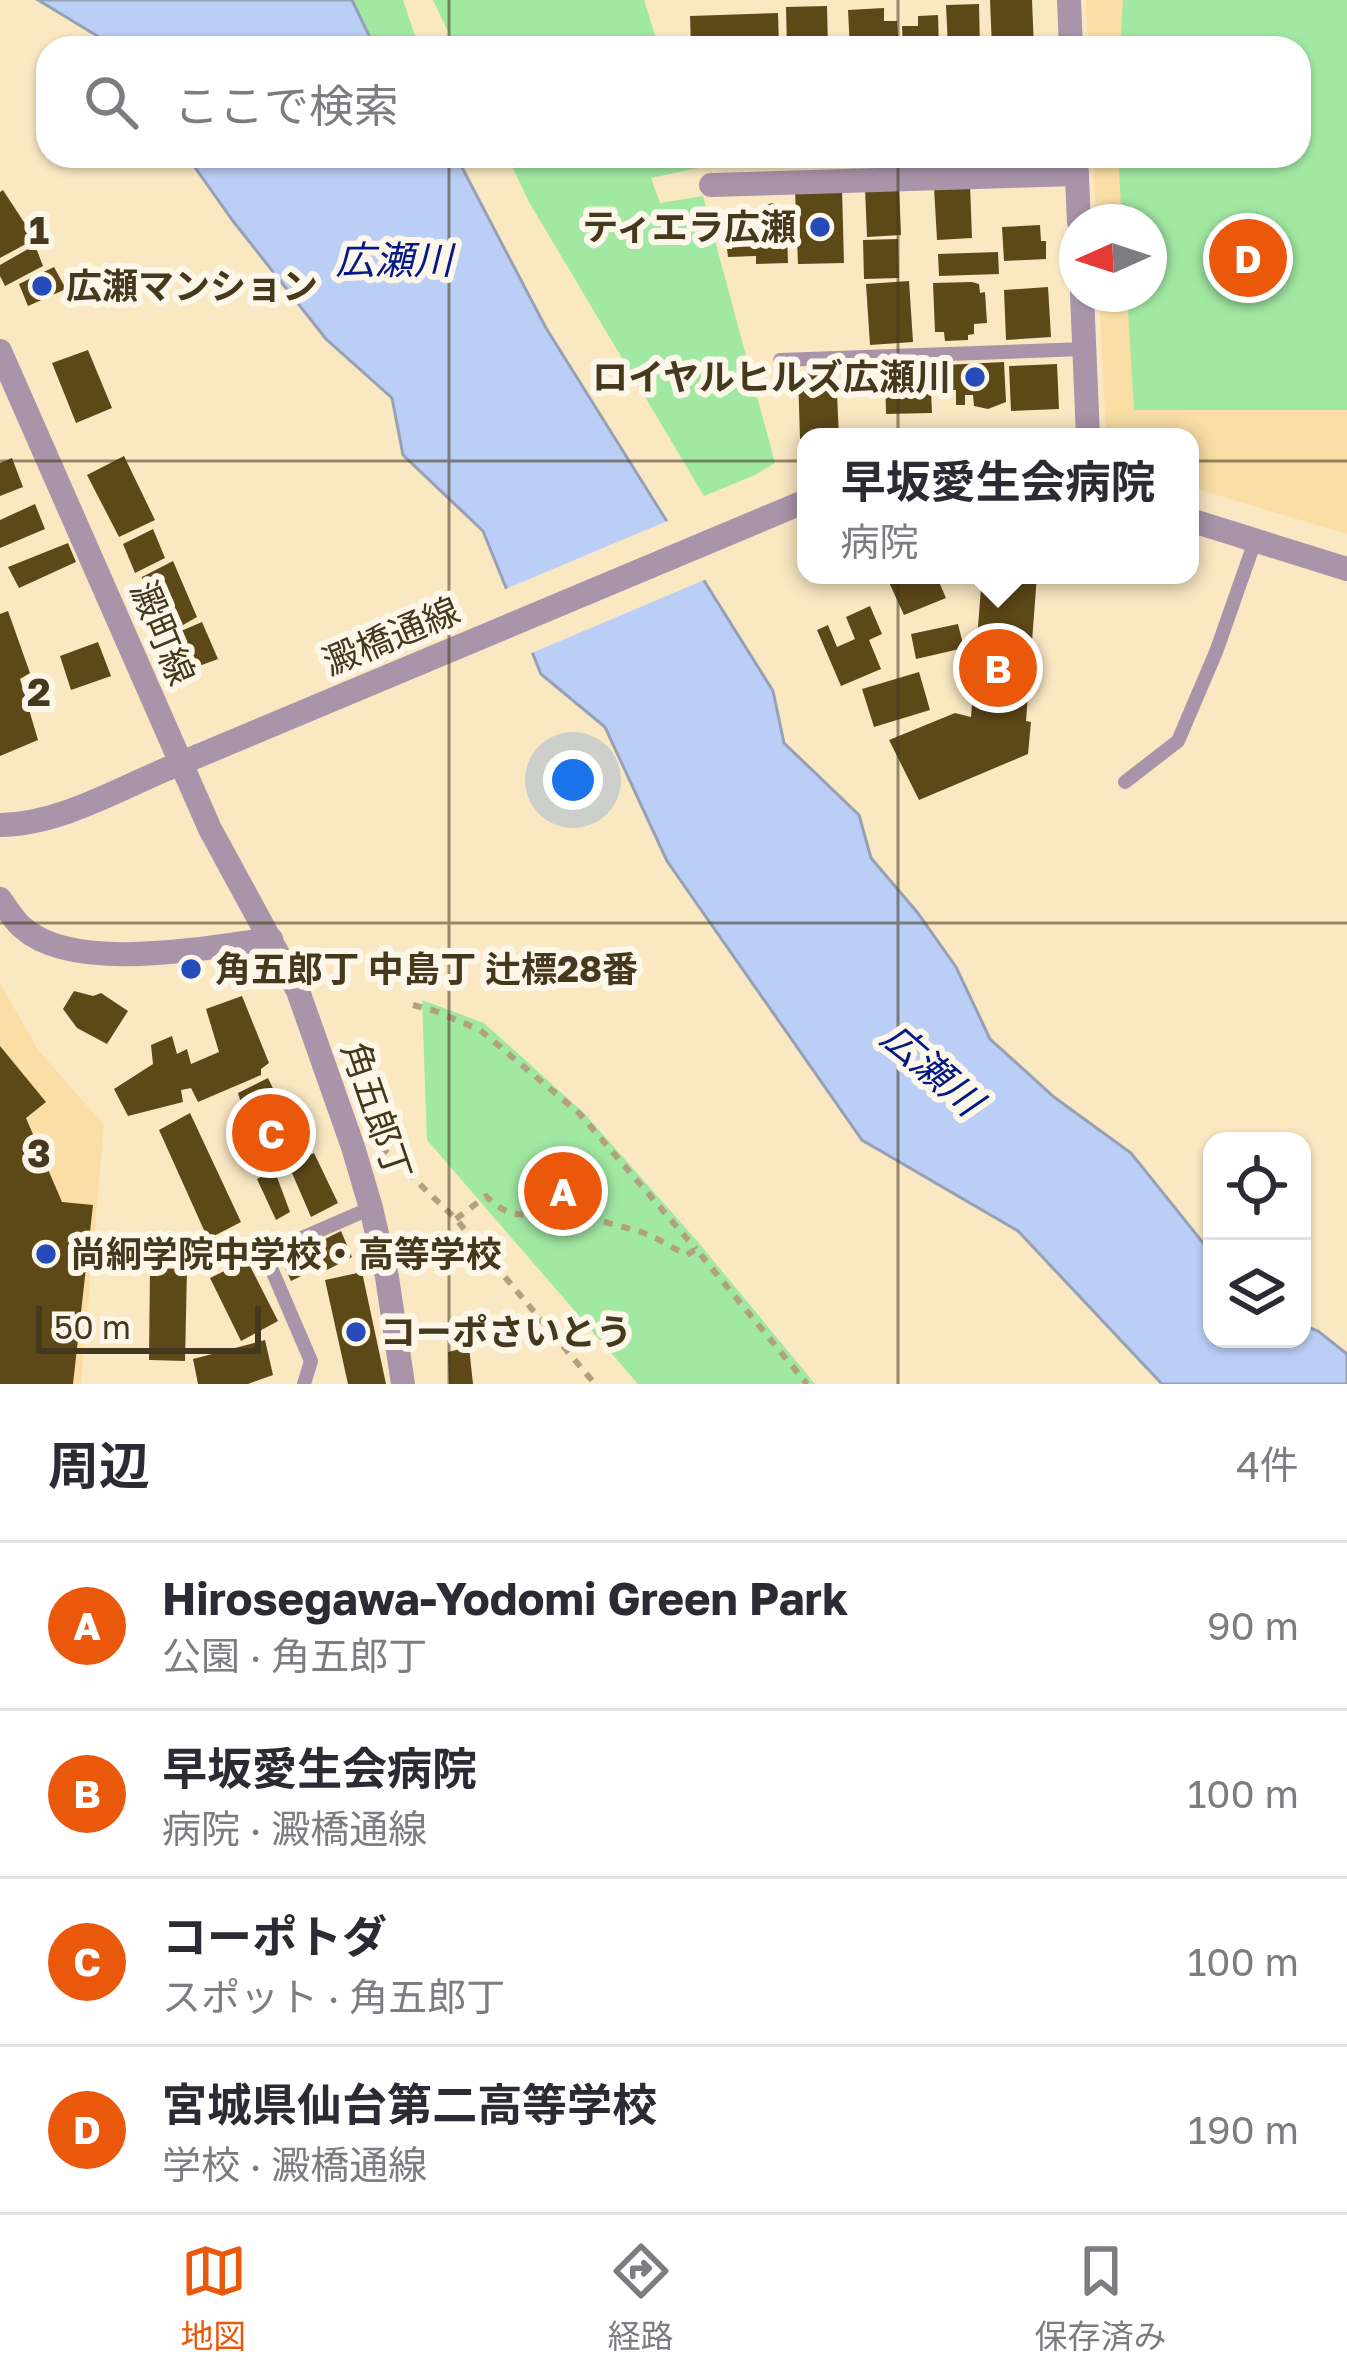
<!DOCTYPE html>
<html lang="ja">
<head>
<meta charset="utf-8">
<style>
	:root { --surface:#fff; --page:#f7f7f7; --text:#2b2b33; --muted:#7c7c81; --line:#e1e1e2; --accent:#ea580c }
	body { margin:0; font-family:"Golos Text","Noto Sans JP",sans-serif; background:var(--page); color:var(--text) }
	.controls { position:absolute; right:36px; bottom:36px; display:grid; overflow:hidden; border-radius:24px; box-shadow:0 3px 9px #0004 }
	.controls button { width:108px; height:108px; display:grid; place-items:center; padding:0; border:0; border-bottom:3px solid var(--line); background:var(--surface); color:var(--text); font:60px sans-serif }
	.compass { position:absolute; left:1059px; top:204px; width:108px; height:108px; border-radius:50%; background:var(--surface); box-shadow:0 3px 9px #0004; rotate:267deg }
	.scale { position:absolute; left:36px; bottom:30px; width:225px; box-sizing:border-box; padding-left:12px; border:6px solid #44381e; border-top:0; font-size:33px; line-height:42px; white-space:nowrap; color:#44381e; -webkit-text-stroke:9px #fdf7ea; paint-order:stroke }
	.you { position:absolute; left:573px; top:780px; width:42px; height:42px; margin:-30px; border:9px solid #fff; border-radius:50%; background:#1a73e8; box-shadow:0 0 0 18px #1a73e833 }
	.badge { display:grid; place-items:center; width:78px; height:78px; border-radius:50%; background:var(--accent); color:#fff; font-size:39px; font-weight:700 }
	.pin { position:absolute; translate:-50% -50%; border:6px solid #fff; box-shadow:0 3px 12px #0006 }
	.popup { position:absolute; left:797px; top:428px; width:402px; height:156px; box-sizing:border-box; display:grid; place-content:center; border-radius:24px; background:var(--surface); filter:drop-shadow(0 3px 9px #0005); font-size:39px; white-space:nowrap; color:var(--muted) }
	.popup b { font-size:45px; color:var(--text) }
	.popup::after { content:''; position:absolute; left:50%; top:100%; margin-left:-24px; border:24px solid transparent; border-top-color:var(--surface) }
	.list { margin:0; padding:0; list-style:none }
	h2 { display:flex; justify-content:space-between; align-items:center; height:156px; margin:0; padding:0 48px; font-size:51px }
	h2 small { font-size:39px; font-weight:400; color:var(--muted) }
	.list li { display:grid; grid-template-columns:78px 1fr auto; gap:36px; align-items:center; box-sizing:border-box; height:168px; padding:0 48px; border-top:3px solid var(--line) }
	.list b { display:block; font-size:45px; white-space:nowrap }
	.list p { margin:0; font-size:39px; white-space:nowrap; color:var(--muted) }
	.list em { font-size:39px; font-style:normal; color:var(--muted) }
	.icon { flex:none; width:66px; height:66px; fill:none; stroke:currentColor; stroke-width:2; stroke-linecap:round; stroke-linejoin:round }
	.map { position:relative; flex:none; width:1347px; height:1384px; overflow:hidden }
	.search { position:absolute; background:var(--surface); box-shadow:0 3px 9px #0004; left:36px; right:36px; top:36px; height:132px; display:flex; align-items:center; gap:30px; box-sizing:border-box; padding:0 42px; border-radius:36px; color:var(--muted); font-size:45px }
	.sheet { height:828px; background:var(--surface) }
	nav { display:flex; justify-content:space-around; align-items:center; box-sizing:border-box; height:168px; border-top:3px solid var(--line); background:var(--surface); font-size:33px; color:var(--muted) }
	nav a { display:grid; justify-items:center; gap:6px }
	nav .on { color:var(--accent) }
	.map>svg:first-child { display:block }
</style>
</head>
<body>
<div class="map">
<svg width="1347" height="1384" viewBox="0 0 1347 1384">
	<rect width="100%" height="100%" fill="#fae8c3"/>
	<g fill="#fadea6">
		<polygon points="1086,0 1347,0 1347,534 1190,487 1190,437 1106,437 1099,294 1149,294 1149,222 1096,222 1093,156 1299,156 1299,48 1088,48"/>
		<polygon points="0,983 38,1050 104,1125 81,1384 0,1384"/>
	</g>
	<g fill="#a1e9a3">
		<polygon points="353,0 403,0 419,48 375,48"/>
		<polygon points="433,0 644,0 659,48 456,48"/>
		<polygon points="1123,0 1347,0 1347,410 1134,410 1127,294 1149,294 1149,222 1122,222 1118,156 1299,156 1299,48 1120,48"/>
		<polygon points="507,156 694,156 698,168 651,178 660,203 703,196 775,463 755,475 704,496 529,202"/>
		<polygon points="422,1000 484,1023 584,1113 698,1242 815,1384 638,1384 427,1140"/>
	</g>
	<g fill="#bbcef6" stroke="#97a1b5" stroke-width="3">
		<polygon points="38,0 352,0 375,48 112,48 109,43"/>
		<polygon points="187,156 456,156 546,328 773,691 784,743 859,815 871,858 917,912 956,967 990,1039 1054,1097 1131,1153 1212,1254 1212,1339 1302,1339 1302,1325 1318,1331 1347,1354 1347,1384 1162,1384 1018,1231 862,1140 667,861 605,727 541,674 483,531 403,455 392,398 326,339 233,221"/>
	</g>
	<polygon fill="#fae8c3" points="672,519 709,578 527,655 501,591"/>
	<g fill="#5d4818">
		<polygon points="990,0 1032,0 1034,48 992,48"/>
		<polygon points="979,4 980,48 948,48 946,5"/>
		<polygon points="827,6 828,48 787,48 786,7"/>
		<polygon points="884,8 884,21 897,21 898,39 890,40 891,48 850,48 848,10"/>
		<polygon points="778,13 779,48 691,48 690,16"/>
		<polygon points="938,15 939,48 903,48 902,26 918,26 918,16"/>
		<polygon points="898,156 992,156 993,162 898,167"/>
		<polygon points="970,185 972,238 937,240 934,187"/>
		<polygon points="899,187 901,235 867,237 865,188"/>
		<polygon points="842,189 844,263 798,264 795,190"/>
		<polygon points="3,190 35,239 0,258 0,192"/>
		<polygon points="772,203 786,207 788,263 756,264 756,256 728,257 727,249 732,249 731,213 733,210 753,210"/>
		<polygon points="1040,225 1041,241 1046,241 1046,259 1004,261 1002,227"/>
		<polygon points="898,239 899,278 864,279 863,240"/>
		<polygon points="35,245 43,266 5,286 0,276 0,265"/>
		<polygon points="998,252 999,274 939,276 938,254"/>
		<polygon points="54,267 66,289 28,306 19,284"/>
		<polygon points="909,281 913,342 870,345 866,284"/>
		<polygon points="972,282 979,284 980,293 985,292 987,323 974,324 974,334 968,335 968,340 945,341 944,332 935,332 933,283"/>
		<polygon points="1048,287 1051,337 1006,340 1004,290"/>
		<polygon points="88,350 112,408 76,423 52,363"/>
		<polygon points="1004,362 1006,402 988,409 974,406 973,395 965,395 965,405 956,405 956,390 947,390 945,365"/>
		<polygon points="1057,364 1059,409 1011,411 1009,366"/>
		<polygon points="930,369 932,413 886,414 885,371"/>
		<polygon points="836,372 839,437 800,439 798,373"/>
		<polygon points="124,456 155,520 119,537 87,475"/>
		<polygon points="12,458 23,487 0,496 0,463"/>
		<polygon points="35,504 45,529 0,548 0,520"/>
		<polygon points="153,529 165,558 135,573 123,544"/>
		<polygon points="68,543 76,562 19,588 8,567"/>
		<polygon points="173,561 197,617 183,625 165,627 158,623 139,585 143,584 142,577"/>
		<polygon points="894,575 936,575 946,598 904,615 887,578"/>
		<polygon points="982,575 1037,575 1026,721 1031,722 1028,754 919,800 889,740 955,713 971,717"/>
		<polygon points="870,606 882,634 869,640 881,669 841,686 817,630 828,625 837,647 855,639 846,617"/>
		<polygon points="8,611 30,673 20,679 38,740 0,756 0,614"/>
		<polygon points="202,622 218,659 175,675 160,640"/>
		<polygon points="958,624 964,648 916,659 911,634"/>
		<polygon points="98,642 111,676 71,690 60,656"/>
		<polygon points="919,672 930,710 874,727 862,689"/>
		<polygon points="74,991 93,996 101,993 128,1011 107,1044 77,1028 63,1009"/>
		<polygon points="242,996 269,1063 261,1069 261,1075 198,1102 191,1088 181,1090 183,1102 128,1116 114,1089 153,1064 151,1045 172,1036 177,1054 187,1049 191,1064 219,1052 206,1009"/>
		<polygon points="0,1046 46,1102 26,1118 62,1202 93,1205 73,1384 0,1384"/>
		<polygon points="268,1078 301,1147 270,1163 247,1167 243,1159 256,1151 242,1118 245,1116 238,1093"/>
		<polygon points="190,1113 241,1222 208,1239 159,1130"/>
		<polygon points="314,1153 338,1203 311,1217 289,1166"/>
		<polygon points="274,1169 290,1212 276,1220 257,1179"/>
		<polygon points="341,1231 352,1257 327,1270 317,1243"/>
		<polygon points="311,1247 320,1267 291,1281 281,1259"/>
		<polygon points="247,1260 278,1321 241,1341 210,1278"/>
		<polygon points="150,1268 187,1269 185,1361 149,1360"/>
		<polygon points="362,1272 386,1384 348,1384 325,1280"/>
		<polygon points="265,1340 273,1375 248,1384 198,1384 193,1359"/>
		<polygon points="469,1347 473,1384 449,1384 448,1352"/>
	</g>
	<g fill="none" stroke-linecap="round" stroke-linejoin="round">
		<g stroke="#b1a180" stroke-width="6" stroke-dasharray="9 9" stroke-linecap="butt">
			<polyline points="413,1005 435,1011 480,1030 579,1113 696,1249"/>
			<polyline points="381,1147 456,1219 595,1384"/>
			<path d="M456 1219 486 1196C515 1225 526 1210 558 1214 583 1216 610 1223 634 1230 653 1234 670 1247 687 1255L696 1249 807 1384"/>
		</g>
		<g stroke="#a994aa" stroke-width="14">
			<polyline points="780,360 1084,349"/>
			<polyline points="1125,782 1178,741 1216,652 1255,541"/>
			<polyline points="304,1384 311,1361 265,1254 371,1208"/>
		</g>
		<g stroke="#a994aa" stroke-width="24">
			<polyline points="1069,0 1071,48"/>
			<polyline points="1076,156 1079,222"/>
			<polyline points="711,185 1077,174"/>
			<polyline points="1082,294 1088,437"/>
			<polyline points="0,351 210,829 298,991 353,1147 371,1208 387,1277 403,1384"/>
		</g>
		<g stroke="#a994aa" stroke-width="24">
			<polyline points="1190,520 1347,569"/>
			<polyline points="198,756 806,501"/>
			<path d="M0 825C59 824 115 791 169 768"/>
			<path d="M0 899C7 908 14 921 23 928 75 974 208 947 271 939"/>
		</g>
		<polyline stroke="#a994aa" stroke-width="24" points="169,768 198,756"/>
	</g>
	<path fill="none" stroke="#44381e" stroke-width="3" stroke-opacity="0.55" d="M449 0V48M898 0V48M449 156V1384M898 156V1384M0 461H1347M0 923H1347"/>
	<g fill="#254cba" stroke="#fdf7ea" stroke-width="4.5">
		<circle cx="820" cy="227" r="12"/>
		<circle cx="42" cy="286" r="12"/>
		<circle cx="975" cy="377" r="12"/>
		<circle cx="191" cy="969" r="12"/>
		<circle cx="46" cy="1254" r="12"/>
		<circle cx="356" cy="1332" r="12"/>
	</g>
	<g text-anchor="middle" stroke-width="12" stroke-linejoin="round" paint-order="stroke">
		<g font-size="36" font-weight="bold" fill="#44381e" stroke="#fdf7ea" text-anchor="start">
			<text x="796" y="240" text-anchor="end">ティエラ広瀬</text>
			<text x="66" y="299">広瀬マンション</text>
			<text x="951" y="390" text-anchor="end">ロイヤルヒルズ広瀬川</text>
			<text x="215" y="982">角五郎丁 中島丁 辻標28番</text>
			<text x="70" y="1267">尚絅学院中学校・高等学校</text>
			<text x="380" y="1345">コーポさいとう</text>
		</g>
		<g font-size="36" fill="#44381e" stroke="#fdf7ea">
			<text transform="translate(163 633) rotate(67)" y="13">澱町線</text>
			<text transform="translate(391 636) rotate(-23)" y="13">澱橋通線</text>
			<text transform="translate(377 1111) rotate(71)" y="13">角五郎丁</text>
		</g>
		<g font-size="39" font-style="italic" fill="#041887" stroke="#fdf7ea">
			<text x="394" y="274">広瀬川</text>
			<text transform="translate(932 1069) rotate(41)" y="14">広瀬川</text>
		</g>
	</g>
	<g font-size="39" text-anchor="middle" font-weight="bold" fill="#44381e" stroke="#fdf7ea" stroke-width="12" stroke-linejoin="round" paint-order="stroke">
		<text x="39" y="244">1</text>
		<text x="39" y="706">2</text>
		<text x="39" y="1167">3</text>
	</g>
</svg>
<div class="controls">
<button><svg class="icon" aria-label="locate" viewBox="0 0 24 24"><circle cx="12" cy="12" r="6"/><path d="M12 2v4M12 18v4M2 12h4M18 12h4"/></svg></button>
<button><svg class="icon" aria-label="layers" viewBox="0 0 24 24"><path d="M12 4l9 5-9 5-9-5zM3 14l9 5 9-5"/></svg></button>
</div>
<svg class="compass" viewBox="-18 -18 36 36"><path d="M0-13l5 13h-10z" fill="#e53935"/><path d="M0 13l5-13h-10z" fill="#7c7c81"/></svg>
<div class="scale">50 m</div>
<div class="you"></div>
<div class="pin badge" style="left:563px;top:1191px">A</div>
<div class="pin badge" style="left:998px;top:668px">B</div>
<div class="popup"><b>早坂愛生会病院</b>病院</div>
<div class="pin badge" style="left:271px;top:1133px">C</div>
<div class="pin badge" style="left:1248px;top:258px">D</div>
<div class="search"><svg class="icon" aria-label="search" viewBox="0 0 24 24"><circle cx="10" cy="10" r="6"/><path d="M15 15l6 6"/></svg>ここで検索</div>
</div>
<section class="sheet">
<h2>周辺<small>4件</small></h2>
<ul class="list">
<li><span class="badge">A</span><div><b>Hirosegawa-Yodomi Green Park</b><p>公園 · 角五郎丁</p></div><em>90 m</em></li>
<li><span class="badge">B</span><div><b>早坂愛生会病院</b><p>病院 · 澱橋通線</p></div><em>100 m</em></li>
<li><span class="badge">C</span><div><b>コーポトダ</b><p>スポット · 角五郎丁</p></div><em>100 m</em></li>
<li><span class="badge">D</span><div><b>宮城県仙台第二高等学校</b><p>学校 · 澱橋通線</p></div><em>190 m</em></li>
</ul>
</section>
<nav>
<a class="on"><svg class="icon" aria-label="map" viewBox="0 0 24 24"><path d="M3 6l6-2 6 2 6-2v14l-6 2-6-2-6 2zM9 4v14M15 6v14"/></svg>地図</a>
<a><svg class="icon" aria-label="directions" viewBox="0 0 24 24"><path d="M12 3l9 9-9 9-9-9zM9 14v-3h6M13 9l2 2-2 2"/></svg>経路</a>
<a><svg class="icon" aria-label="saved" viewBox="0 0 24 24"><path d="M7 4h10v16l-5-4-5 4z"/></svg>保存済み</a>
</nav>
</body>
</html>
